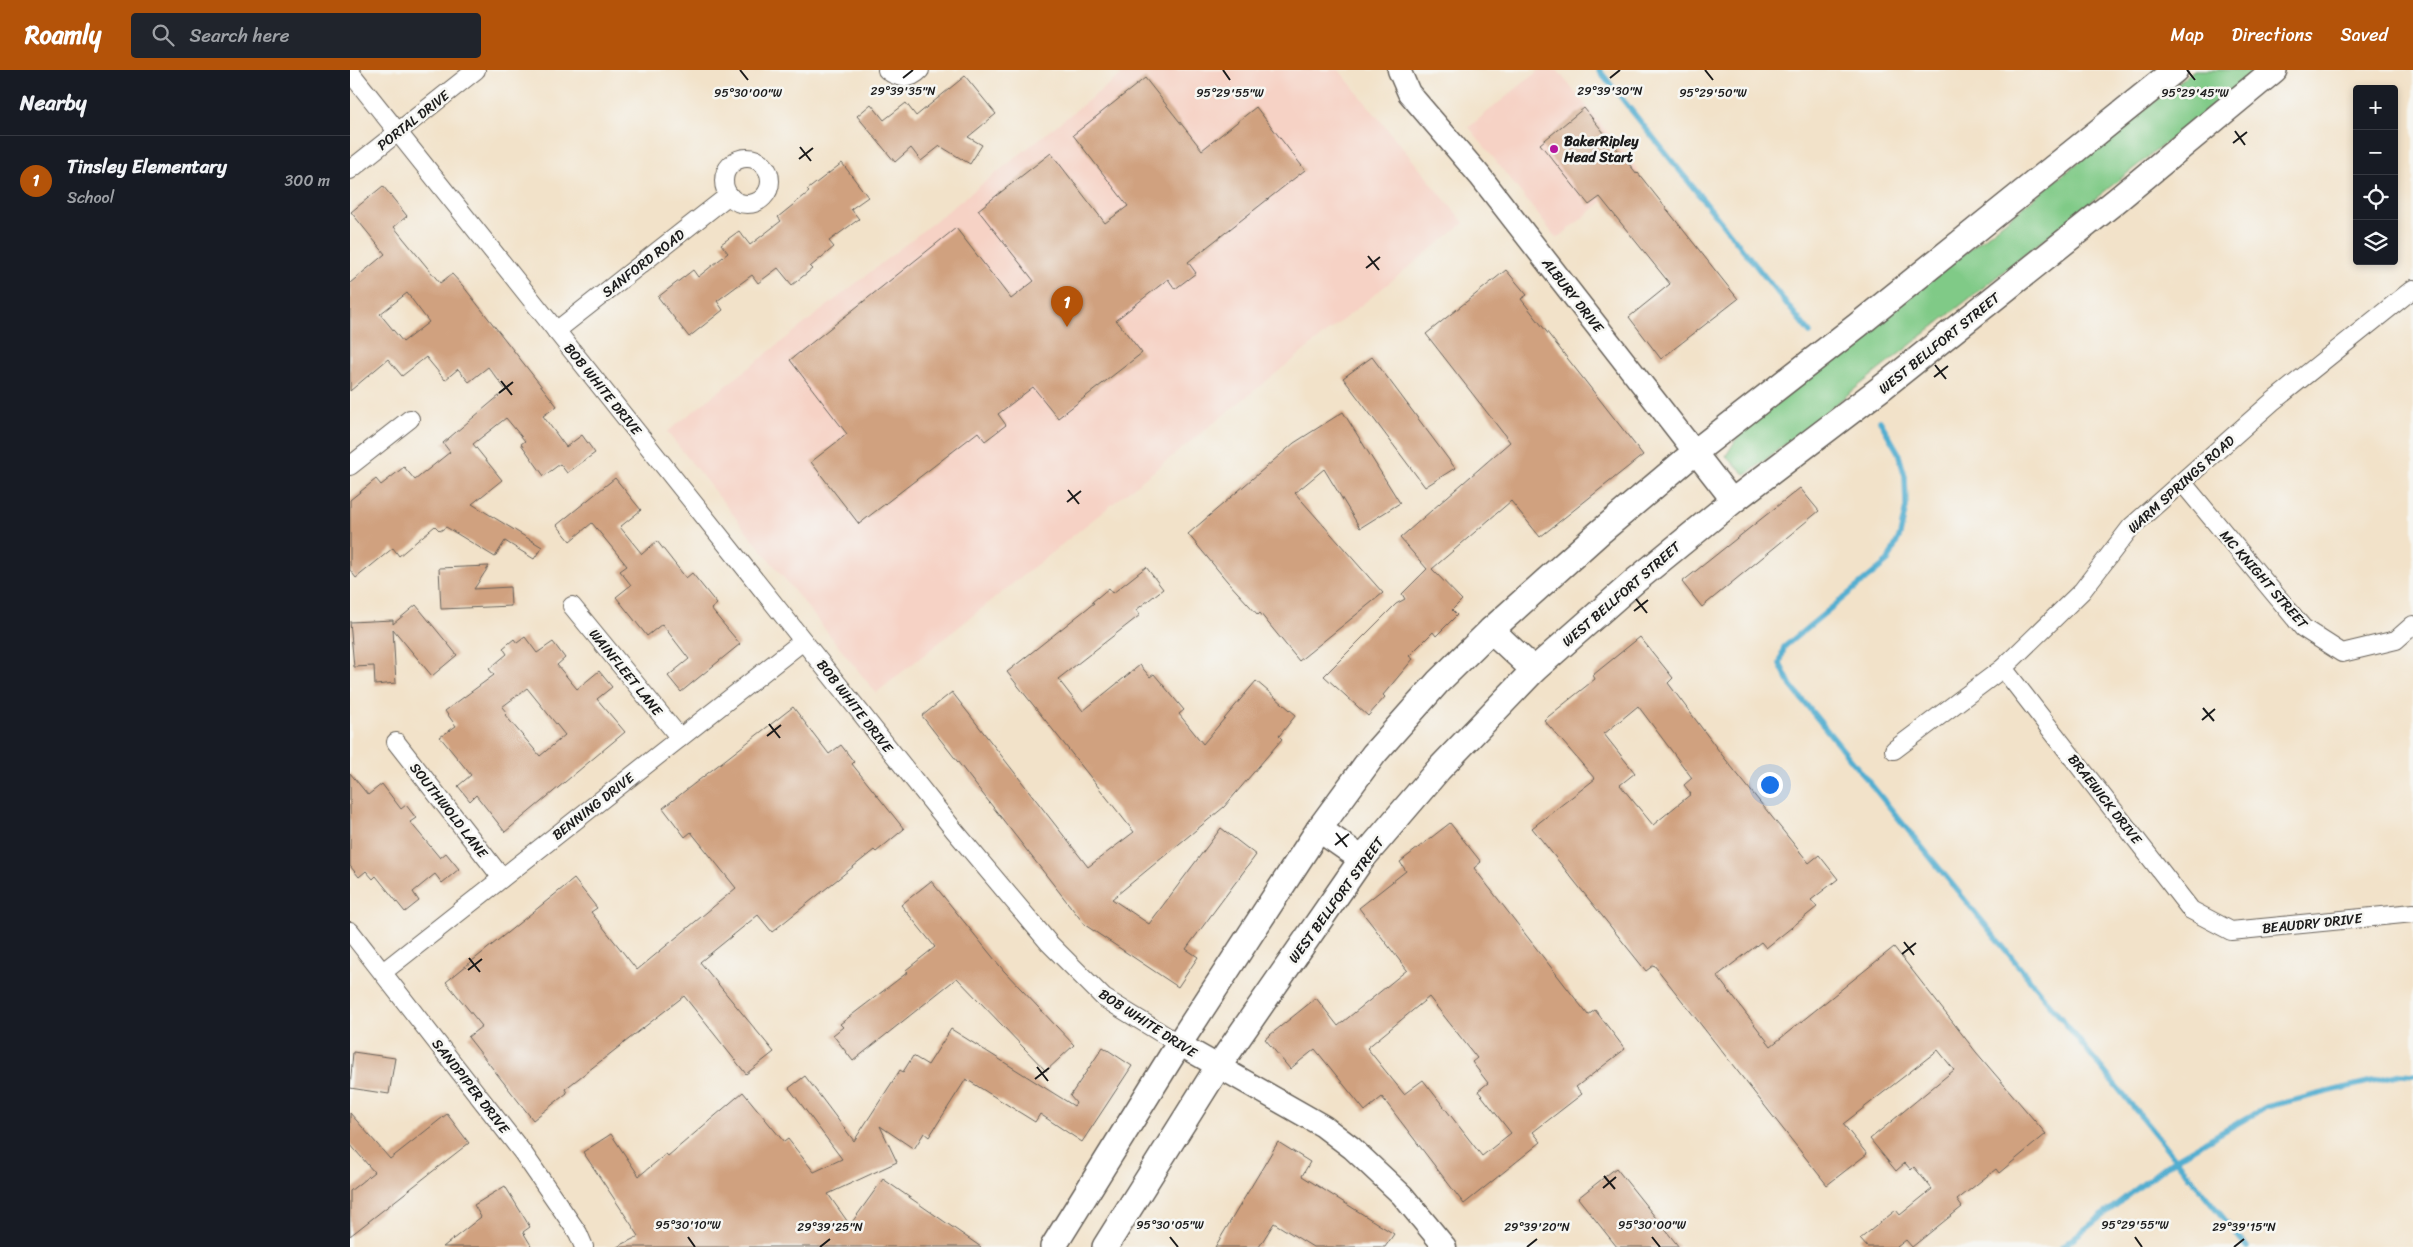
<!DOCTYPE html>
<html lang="en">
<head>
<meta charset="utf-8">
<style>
	:root { --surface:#171b24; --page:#20242c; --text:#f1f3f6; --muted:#9ea1a6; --line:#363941; --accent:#b45309 }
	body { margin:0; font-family:Sriracha,sans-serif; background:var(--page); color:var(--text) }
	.controls { position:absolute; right:15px; top:15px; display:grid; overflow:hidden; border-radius:5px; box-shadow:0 2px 8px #0003 }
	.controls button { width:45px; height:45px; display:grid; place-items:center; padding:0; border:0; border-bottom:1px solid var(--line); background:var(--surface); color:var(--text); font:25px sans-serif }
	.you { position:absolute; left:1419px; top:714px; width:18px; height:18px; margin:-12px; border:4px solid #fff; border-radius:50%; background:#1a73e8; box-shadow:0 0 0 8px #1a73e833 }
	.badge { display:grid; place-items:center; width:32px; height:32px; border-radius:50%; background:var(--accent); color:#fff; font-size:16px; font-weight:700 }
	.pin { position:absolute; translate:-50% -41px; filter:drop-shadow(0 1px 2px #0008) }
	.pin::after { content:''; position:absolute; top:26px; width:18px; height:15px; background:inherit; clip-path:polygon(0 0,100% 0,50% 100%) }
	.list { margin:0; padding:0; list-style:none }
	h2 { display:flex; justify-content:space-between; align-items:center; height:65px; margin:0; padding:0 20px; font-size:21px }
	h2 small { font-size:16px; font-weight:400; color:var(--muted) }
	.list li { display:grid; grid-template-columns:32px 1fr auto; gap:15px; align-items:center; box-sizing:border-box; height:90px; padding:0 20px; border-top:1px solid var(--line) }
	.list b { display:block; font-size:19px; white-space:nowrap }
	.list p { margin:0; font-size:16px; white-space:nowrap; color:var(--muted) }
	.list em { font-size:16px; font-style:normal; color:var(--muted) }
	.icon { flex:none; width:28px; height:28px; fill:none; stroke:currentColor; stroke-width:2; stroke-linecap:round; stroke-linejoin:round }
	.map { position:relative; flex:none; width:2063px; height:1177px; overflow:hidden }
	header { display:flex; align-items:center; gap:30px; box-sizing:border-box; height:70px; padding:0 25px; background:var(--accent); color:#fff }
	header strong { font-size:24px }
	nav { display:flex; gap:28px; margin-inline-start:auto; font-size:18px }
	.search { width:350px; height:45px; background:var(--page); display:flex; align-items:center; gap:12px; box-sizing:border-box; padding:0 18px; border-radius:5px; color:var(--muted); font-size:19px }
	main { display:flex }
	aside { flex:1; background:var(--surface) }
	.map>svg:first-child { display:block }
</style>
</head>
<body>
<header>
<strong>Roamly</strong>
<div class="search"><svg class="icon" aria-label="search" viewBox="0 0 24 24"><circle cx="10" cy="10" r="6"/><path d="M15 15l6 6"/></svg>Search here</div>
<nav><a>Map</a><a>Directions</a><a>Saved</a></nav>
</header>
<main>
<aside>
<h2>Nearby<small></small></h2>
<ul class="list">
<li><span class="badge">1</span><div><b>Tinsley Elementary</b><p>School</p></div><em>300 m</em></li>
</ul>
</aside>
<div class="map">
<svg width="2063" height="1177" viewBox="0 0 2063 1177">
	<rect width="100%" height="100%" fill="#f6f6f2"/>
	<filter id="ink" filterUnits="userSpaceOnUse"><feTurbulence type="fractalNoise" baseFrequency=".02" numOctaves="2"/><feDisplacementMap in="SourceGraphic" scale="10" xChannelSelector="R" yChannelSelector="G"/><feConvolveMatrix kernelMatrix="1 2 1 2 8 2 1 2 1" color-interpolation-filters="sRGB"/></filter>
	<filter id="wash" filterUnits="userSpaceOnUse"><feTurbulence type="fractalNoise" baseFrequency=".0096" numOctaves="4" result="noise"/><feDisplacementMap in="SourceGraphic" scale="20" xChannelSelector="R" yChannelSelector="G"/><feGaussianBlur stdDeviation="1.12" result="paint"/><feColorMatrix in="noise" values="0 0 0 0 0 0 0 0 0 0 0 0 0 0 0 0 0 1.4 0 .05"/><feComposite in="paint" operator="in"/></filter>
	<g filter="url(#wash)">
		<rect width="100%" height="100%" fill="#f2e2c9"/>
		<g fill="#f6d2c5">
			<polygon points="777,0 989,0 1114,153 526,623 317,362"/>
			<polygon points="1189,0 1207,0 1289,101 1207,169 1119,57"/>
		</g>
		<polygon fill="#80ca87" stroke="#4e7352" points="1844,0 1908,0 1396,405 1376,386 1390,363"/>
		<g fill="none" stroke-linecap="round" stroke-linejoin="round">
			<g stroke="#52aed0" stroke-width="5.5">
				<polyline points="1249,0 1460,263"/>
				<polyline points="1530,351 1548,382 1555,406 1556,437 1550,465 1538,491 1434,577 1430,594 1441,616 1897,1177"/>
				<polyline points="1712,1177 1825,1089 1916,1037 2051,1004 2063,1005"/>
			</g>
		</g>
		<g id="blocks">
			<g fill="#d0a17f" fill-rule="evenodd">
				<polygon points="615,6 646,44 618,67 632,75 620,94 590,76 571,91 561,78 545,92 507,46 521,34 534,50 556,33 566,46"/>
				<polygon points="795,8 852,80 906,37 955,100 838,192 846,203 825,219 818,209 766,250 792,283 708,348 683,317 648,344 656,355 635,371 628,362 509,454 461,392 497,364 440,290 606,158 661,229 684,211 628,140 701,83 755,153 778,136 723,65"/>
				<polygon points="1234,38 1287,104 1288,103 1388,229 1311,289 1279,247 1320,214 1250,127 1239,135 1190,74"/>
				<polygon points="492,93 518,127 501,139 509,149 479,171 484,177 460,197 462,199 442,215 428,198 408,213 402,205 367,231 373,240 339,267 308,227 343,200 348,207 378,183 371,174 389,161 400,175 431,151 428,147 459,122 457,120"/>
				<path d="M33 116 57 146 44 157 90 213 102 204 113 216 207 336 193 346 216 377 232 365 245 383 217 403 210 394 194 406 171 374 175 371 156 348 123 374 152 410 122 434 192 477 184 489 155 471 145 487 96 457 90 461 85 456 49 486 43 478 6 508 0 500V430L26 409 31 415 54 397 65 410 100 382 93 373 156 320 138 297 119 312 108 299 95 310 76 287 52 306 38 289 0 321V213L35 184 1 142ZM57 223 79 252 53 272 30 244Z"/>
				<polygon points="1156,200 1177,225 1171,229 1293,385 1190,467 1161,431 1082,499 1112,530 1102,540 1107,545 1086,566 1083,562 1059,586 1063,589 1033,625 1035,627 1018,646 974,606 1046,534 1055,529 1052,524 1077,499 1050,468 1160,372 1076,264"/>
				<polygon points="1022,287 1105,398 1075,417 993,308"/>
				<polygon points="993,342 1050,433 1010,458 974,399 945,423 1033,523 949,591 910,543 908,545 877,511 838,464 944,373"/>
				<polygon points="265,408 291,440 270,457 292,484 307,471 336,508 342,503 367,534 361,539 390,574 331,622 318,606 339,589 312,554 297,566 266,527 281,515 270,501 277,496 242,453 220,471 207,455"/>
				<polygon points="1450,418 1469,441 1352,537 1332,512"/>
				<polygon points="139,496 124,519 160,517 161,536 91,539 89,498"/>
				<polygon points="796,497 813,519 786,540 790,545 708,609 733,641 790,595 800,607 804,604 834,640 829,644 853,674 906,611 946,645 929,666 932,669 874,737 762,829 799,854 871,758 906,785 836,879 848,887 828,917 735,855 572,646 602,622 738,797 784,762 657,602 744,533 742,532 759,518 763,523"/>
				<polygon points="66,535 107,585 82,606 43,559 46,613 25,615 24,596 4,597 0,552 43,550 43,554"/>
				<path d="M175 567 187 583 203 572 215 588 207 595 227 619 249 601 262 617 247 629 275 662 155 762 126 725 120 731 108 716 121 705 90 667 106 656 95 641 144 605 139 599 157 584 153 578 164 569 167 573ZM177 618 215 665 190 686 155 645 157 643 152 637Z"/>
				<path d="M1290 567 1323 608 1318 613 1372 685 1459 793 1469 785 1488 809 1461 830 1467 837 1416 878 1411 872 1367 906 1421 976 1544 877 1626 982 1696 1064 1649 1103 1646 1099 1607 1130 1612 1137 1562 1177 1556 1170 1547 1177H1517L1510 1169 1546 1140 1550 1145 1582 1119 1564 1097 1561 1100 1555 1093 1546 1101 1520 1069 1604 1000 1588 980 1493 1054 1517 1084 1477 1115 1304 895 1296 901 1182 758 1245 709 1194 650 1245 609 1243 605ZM1288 636 1342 708 1334 715 1341 724 1303 755 1270 715 1285 703 1254 664Z"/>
				<polygon points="443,637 479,684 491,675 504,692 502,694 554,759 526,782 524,780 422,862 408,845 350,892 424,982 396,1004 334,926 215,1019 217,1023 183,1050 118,967 132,956 96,912 224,809 247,838 241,842 287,900 386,818 341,762 335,767 313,738"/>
				<polygon points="0,703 18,725 32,714 51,739 56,735 66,748 60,752 90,788 96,783 109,799 92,813 85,804 63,822 69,831 55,842 26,806 23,809 16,801 9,807 0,796"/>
				<path d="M1100 753 1131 792 1124 798 1238 945 1245 940 1275 979 1226 1017 1232 1024 1183 1062 1191 1072 1114 1134 1032 1027 1015 1041 965 979 940 999 915 969 966 928 988 956 1057 900 1009 838 1056 801 1050 792ZM1079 927 1127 988 1122 992 1138 1013 1128 1021 1161 1063 1132 1086 1073 1010 1054 1024 1017 978Z"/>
				<polygon points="581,811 654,901 724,975 696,1001 607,908 503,991 483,965 493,957 490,954 558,902 556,900 585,877 551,835"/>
				<polygon points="601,959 724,1036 726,1033 720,1026 753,977 782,996 732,1072 690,1044 685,1052 616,1009 579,1067 574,1063 564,1079 530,1056 547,1092 478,1124 500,1155 533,1109 631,1177 267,1177 289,1166 233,1082 261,1064 289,1106 316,1084 318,1086 393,1022 434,1072 438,1069 464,1102 492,1089 439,1018 455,1006 504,1071 550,1000 553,1002 563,986 578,995"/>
				<polygon points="3,982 45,988 39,1024 0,1018"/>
				<polygon points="0,1043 40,1089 97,1044 119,1073 0,1166 0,1121 24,1102 0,1074"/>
				<polygon points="928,1072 960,1092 952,1106 1044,1164 1035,1177 963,1177 924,1153 909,1177 865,1177"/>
				<polygon points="1266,1098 1329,1177 1267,1177 1228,1128"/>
				<polygon points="155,1116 180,1157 173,1162 182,1177 93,1177 131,1147 124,1135"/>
			</g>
		</g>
	</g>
	<g filter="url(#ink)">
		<use href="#blocks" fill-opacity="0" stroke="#676159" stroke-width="1"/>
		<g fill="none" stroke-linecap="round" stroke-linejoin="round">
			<defs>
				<g id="minor">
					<path d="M537 0C547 8 560 11 570 0"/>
					<polyline points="0,2 604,760 699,873 754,928 829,974"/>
					<circle cx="397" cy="111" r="23"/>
					<polyline points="0,100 126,0"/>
					<polyline points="206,261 379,125"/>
					<polyline points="0,396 60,349"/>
					<polyline points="1832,412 1953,558 1992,583 2046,570 2063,555"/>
					<polyline points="222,536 330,668"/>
					<polyline points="1653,598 1841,840 1881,861 2063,843"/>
					<polyline points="46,672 152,808"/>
					<polyline points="1544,680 1653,598 1732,521 1781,457 1922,332 2063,219"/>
					<polyline points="0,861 173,1083 228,1163 234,1177"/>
					<polyline points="33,902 453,571"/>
				</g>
				<g id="tertiary">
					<polyline points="1049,0 1059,23 1130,106 1383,431"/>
					<polyline points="829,974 973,1056 1002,1078 1052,1125 1095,1177"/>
				</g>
				<g id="secondary">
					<polyline points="1141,560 1184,600"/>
					<polyline points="969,759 1012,789"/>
					<polyline points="703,1177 829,974 969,759 1024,684 1088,612 1141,560 1249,463 1345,382 1508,255 1825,0"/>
					<polyline points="755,1177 868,997 1012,789 1089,699 1184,600 1285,511 1383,431 1534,316 1767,130 1924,0"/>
				</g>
			</defs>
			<use href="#minor" stroke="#676159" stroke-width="20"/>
			<use href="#tertiary" stroke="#676159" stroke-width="25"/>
			<use href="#secondary" stroke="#676159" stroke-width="28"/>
			<use href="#minor" stroke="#fff" stroke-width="18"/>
			<use href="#tertiary" stroke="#fff" stroke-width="22"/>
			<use href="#secondary" stroke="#fff" stroke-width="25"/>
		</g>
	</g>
	<path fill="none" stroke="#1c1c1c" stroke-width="2" d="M390 0 398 10M873 0 880 10M1355 0 1363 10M1837 0 1845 10M553 8 563 0M1260 8 1270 0M1885 61 1895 75M1883 73 1897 62M450 77 461 91M449 89 463 78M1018 186 1029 200M1016 198 1030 187M1585 295 1596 309M1584 307 1598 296M151 311 162 325M149 323 163 312M718 420 729 434M717 432 731 421M1286 529 1297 543M1284 541 1298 530M1853 638 1864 651M1852 650 1865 639M419 654 430 668M417 666 431 655M986 763 997 777M985 775 999 764M1554 872 1564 885M1552 884 1566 873M119 888 130 902M118 900 132 889M687 997 698 1011M685 1009 699 998M1254 1106 1265 1119M1253 1118 1266 1107M338 1167 345 1177M820 1167 828 1177M1302 1167 1310 1177M1785 1167 1792 1177M470 1177 480 1169M1177 1177 1187 1169M1884 1177 1894 1169"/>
	<circle fill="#b5179e" stroke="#f6f6f2" stroke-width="2" cx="1204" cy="79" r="5"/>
	<g text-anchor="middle" stroke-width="5" stroke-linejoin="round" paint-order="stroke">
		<g font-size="14" fill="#1c1c1c" stroke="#f6f6f2">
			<text transform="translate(63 50) rotate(-38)" y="5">PORTAL DRIVE</text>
			<text transform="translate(293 193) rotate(-38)" y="5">SANFORD ROAD</text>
			<text transform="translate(1223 225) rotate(52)" y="5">ALBURY DRIVE</text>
			<text transform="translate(1589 273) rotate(-39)" y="5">WEST BELLFORT STREET</text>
			<text transform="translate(253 319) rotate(51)" y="5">BOB WHITE DRIVE</text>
			<text transform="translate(1831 414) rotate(-42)" y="5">WARM SPRINGS ROAD</text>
			<text transform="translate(1914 509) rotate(49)" y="5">MC KNIGHT STREET</text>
			<text transform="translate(1271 524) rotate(-41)" y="5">WEST BELLFORT STREET</text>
			<text transform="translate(276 602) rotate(51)" y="5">WAINFLEET LANE</text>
			<text transform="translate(505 636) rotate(52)" y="5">BOB WHITE DRIVE</text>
			<text transform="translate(1755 729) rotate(52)" y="5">BRAEWICK DRIVE</text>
			<text transform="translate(243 736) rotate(-38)" y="5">BENNING DRIVE</text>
			<text transform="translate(99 740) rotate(52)" y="5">SOUTHWOLD LANE</text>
			<text transform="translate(986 830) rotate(-54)" y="5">WEST BELLFORT STREET</text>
			<text transform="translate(1962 853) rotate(-6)" y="5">BEAUDRY DRIVE</text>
			<text transform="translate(798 953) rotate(33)" y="5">BOB WHITE DRIVE</text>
			<text transform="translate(121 1016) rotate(52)" y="5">SANDPIPER DRIVE</text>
		</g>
		<g font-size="14" font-weight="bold" fill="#1c1c1c" stroke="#f6f6f2" text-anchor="start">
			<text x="1214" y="76">BakerRipley<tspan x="1214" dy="16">Head Start</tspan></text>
		</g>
	</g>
	<g font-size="12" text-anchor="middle" fill="#1c1c1c" stroke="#f6f6f2" stroke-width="5" stroke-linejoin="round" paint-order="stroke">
		<text x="553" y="25">29°39'35"N</text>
		<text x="1260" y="25">29°39'30"N</text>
		<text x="398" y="27">95°30'00"W</text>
		<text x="880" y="27">95°29'55"W</text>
		<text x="1363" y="27">95°29'50"W</text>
		<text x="1845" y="27">95°29'45"W</text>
		<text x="338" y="1159">95°30'10"W</text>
		<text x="820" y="1159">95°30'05"W</text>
		<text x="1302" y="1159">95°30'00"W</text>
		<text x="1785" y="1159">95°29'55"W</text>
		<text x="480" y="1161">29°39'25"N</text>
		<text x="1187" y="1161">29°39'20"N</text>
		<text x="1894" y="1161">29°39'15"N</text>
	</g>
</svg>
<div class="controls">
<button>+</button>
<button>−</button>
<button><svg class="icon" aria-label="locate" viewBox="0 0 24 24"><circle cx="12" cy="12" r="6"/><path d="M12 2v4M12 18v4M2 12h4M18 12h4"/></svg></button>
<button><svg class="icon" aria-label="layers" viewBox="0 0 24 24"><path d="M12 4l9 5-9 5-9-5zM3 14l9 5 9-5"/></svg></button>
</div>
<div class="you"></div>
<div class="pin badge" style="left:717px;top:257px">1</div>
</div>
</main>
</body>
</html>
